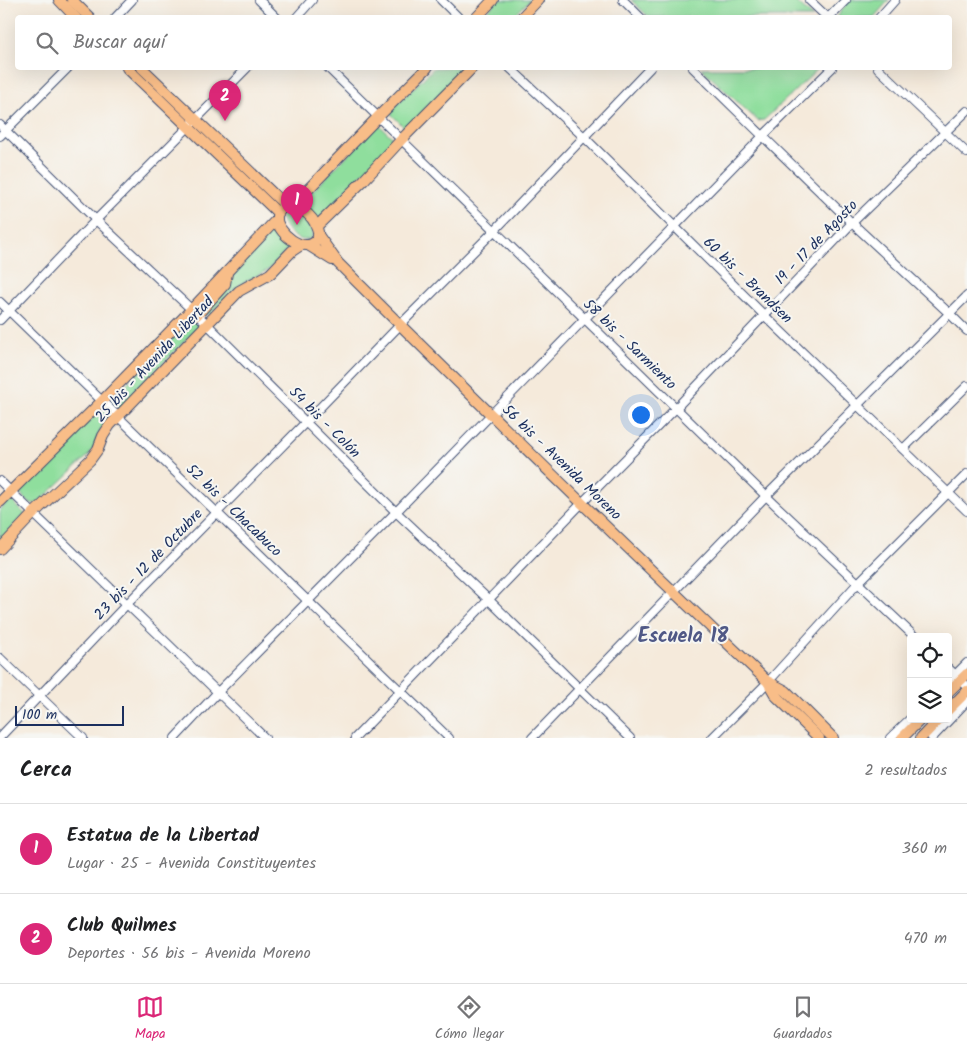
<!DOCTYPE html>
<html lang="es">
<head>
<meta charset="utf-8">
<style>
	:root { --surface:#fff; --page:#f6f6f6; --text:#202124; --muted:#757577; --line:#e0e0e0; --accent:#db2777 }
	body { margin:0; font-family:Kalam,sans-serif; background:var(--page); color:var(--text) }
	.controls { position:absolute; right:15px; bottom:15px; display:grid; overflow:hidden; border-radius:5px; box-shadow:0 5px 20px #0002 }
	.controls button { width:45px; height:45px; display:grid; place-items:center; padding:0; border:0; border-bottom:1px solid var(--line); background:var(--surface); color:var(--text); font:25px sans-serif }
	.scale { position:absolute; left:15px; bottom:12px; width:109px; box-sizing:border-box; padding-left:5px; border:2px solid #1b2f5e; border-top:0; font-size:14px; line-height:18px; white-space:nowrap; color:#1b2f5e; -webkit-text-stroke:4px #f6f6f2; paint-order:stroke }
	.you { position:absolute; left:640px; top:414px; width:18px; height:18px; margin:-12px; border:4px solid #fff; border-radius:50%; background:#1a73e8; box-shadow:0 0 0 8px #1a73e833 }
	.badge { display:grid; place-items:center; width:32px; height:32px; border-radius:50%; background:var(--accent); color:#fff; font-size:16px; font-weight:700 }
	.pin { position:absolute; translate:-50% -41px; filter:drop-shadow(0 1px 2px #0008) }
	.pin::after { content:''; position:absolute; top:26px; width:18px; height:15px; background:inherit; clip-path:polygon(0 0,100% 0,50% 100%) }
	.list { margin:0; padding:0; list-style:none }
	h2 { display:flex; justify-content:space-between; align-items:center; height:65px; margin:0; padding:0 20px; font-size:21px }
	h2 small { font-size:16px; font-weight:400; color:var(--muted) }
	.list li { display:grid; grid-template-columns:32px 1fr auto; gap:15px; align-items:center; box-sizing:border-box; height:90px; padding:0 20px; border-top:1px solid var(--line) }
	.list b { display:block; font-size:19px; white-space:nowrap }
	.list p { margin:0; font-size:16px; white-space:nowrap; color:var(--muted) }
	.list em { font-size:16px; font-style:normal; color:var(--muted) }
	.icon { flex:none; width:28px; height:28px; fill:none; stroke:currentColor; stroke-width:2; stroke-linecap:round; stroke-linejoin:round }
	.map { position:relative; flex:none; width:967px; height:738px; overflow:hidden }
	.search { position:absolute; background:var(--surface); box-shadow:0 5px 20px #0002; left:15px; right:15px; top:15px; height:55px; display:flex; align-items:center; gap:12px; box-sizing:border-box; padding:0 18px; border-radius:5px; color:var(--muted); font-size:19px }
	.sheet { height:245px; background:var(--surface) }
	nav { display:flex; justify-content:space-around; align-items:center; box-sizing:border-box; height:70px; border-top:1px solid var(--line); background:var(--surface); font-size:14px; color:var(--muted) }
	nav a { display:grid; justify-items:center; gap:2px }
	nav .on { color:var(--accent) }
	.map>svg:first-child { display:block }
</style>
</head>
<body>
<div class="map">
<svg width="967" height="738" viewBox="0 0 967 738">
	<rect width="100%" height="100%" fill="#f6f6f2"/>
	<filter id="ink" filterUnits="userSpaceOnUse"><feTurbulence type="fractalNoise" baseFrequency=".02" numOctaves="2"/><feDisplacementMap in="SourceGraphic" scale="10" xChannelSelector="R" yChannelSelector="G"/><feConvolveMatrix kernelMatrix="1 2 1 2 8 2 1 2 1" color-interpolation-filters="sRGB"/></filter>
	<filter id="wash" filterUnits="userSpaceOnUse"><feTurbulence type="fractalNoise" baseFrequency=".0096" numOctaves="4" result="noise"/><feDisplacementMap in="SourceGraphic" scale="20" xChannelSelector="R" yChannelSelector="G"/><feGaussianBlur stdDeviation="1.12" result="paint"/><feColorMatrix in="noise" values="0 0 0 0 0 0 0 0 0 0 0 0 0 0 0 0 0 1.4 0 .05"/><feComposite in="paint" operator="in"/></filter>
	<g filter="url(#wash)">
		<rect width="100%" height="100%" fill="#f5eadb"/>
		<g fill="#8fde9d" stroke="#55867e">
			<polygon points="498,0 530,0 513,17 481,18"/>
			<polygon points="631,0 794,0 813,17 649,17"/>
			<polygon points="850,0 889,0 874,17 837,18 841,11"/>
			<polygon points="434,68 467,68 406,129 389,112"/>
			<polygon points="701,68 819,68 764,120 758,121"/>
			<polygon points="378,124 395,140 318,219 301,203"/>
			<path d="M286 209C300 209 314 224 312 237 300 247 284 229 281 217Z"/>
			<polygon points="273,231 277,231 289,243 291,246 268,270 243,283 232,291 210,314 204,315 203,313 228,285 236,269 270,233"/>
			<polygon points="191,318 199,326 119,409 110,401"/>
			<path d="M102 411H106L108 413V420L101 429 97 438 94 447 89 455 38 503C31 506 22 498 20 491L22 487 98 412Z"/>
			<polygon points="10,499 25,514 0,541 0,510"/>
		</g>
	</g>
	<g filter="url(#ink)">
		<g fill="none" stroke-linecap="round" stroke-linejoin="round">
			<defs>
				<g id="minor">
					<polyline points="259,0 277,18"/>
					<polyline points="441,0 459,18"/>
					<polyline points="623,0 641,18"/>
					<polyline points="809,0 828,18"/>
					<polyline points="115,18 132,0"/>
					<polyline points="296,18 312,0"/>
					<polyline points="828,18 846,0"/>
					<polyline points="879,18 895,0"/>
					<polyline points="328,68 766,496 915,637"/>
					<polyline points="510,68 584,137 764,315 967,511"/>
					<polyline points="693,68 852,223 950,314 967,331"/>
					<polyline points="878,68 967,153"/>
					<polyline points="0,125 96,220 207,324 396,512 489,600 630,738"/>
					<polyline points="0,136 68,68"/>
					<polyline points="0,302 449,738"/>
					<polyline points="0,320 96,220 247,68"/>
					<polyline points="903,449 967,386"/>
					<polyline points="0,481 265,738"/>
					<polyline points="0,658 83,738"/>
					<polyline points="948,668 967,686"/>
					<polyline points="948,682 967,663"/>
					<polyline points="0,737 127,604 306,422 400,325 495,230 650,68"/>
					<polyline points="175,738 218,692 396,512 763,136 832,68"/>
					<polyline points="355,738 582,503 676,408 852,223 967,111"/>
					<polyline points="532,738 766,496 967,296"/>
					<polyline points="712,738 768,682 858,583 967,474"/>
					<polyline points="890,738 911,718"/>
					<polyline points="932,738 967,701"/>
				</g>
				<g id="major">
					<polyline points="59,0 76,18"/>
					<polyline points="72,0 90,18"/>
					<polyline points="476,18 493,0"/>
					<polyline points="521,18 538,0"/>
					<polyline points="127,68 278,213"/>
					<polyline points="142,68 286,206"/>
					<path d="M284 206C299 205 312 214 317 228 318 231 319 236 317 239 306 257 274 231 277 216 278 212 281 209 284 206Z"/>
					<polyline points="292,206 378,117 427,68"/>
					<polyline points="317,226 364,180 401,140 472,68"/>
					<path d="M318 235 338 263C479 404 623 544 768 682L776 696 819 738"/>
					<polyline points="308,245 332,260"/>
					<polyline points="197,315 225,284 227,273"/>
					<polyline points="0,502 102,401 191,310 277,219"/>
					<polyline points="0,549 34,513 90,460 98,449 103,436 110,425 239,291 270,274 292,251 301,245"/>
					<polyline points="769,682 786,691 833,738"/>
					<polyline points="948,692 967,674"/>
					<polyline points="948,710 967,691"/>
					<polyline points="902,738 921,719"/>
					<polyline points="921,738 939,719"/>
				</g>
			</defs>
			<use href="#minor" stroke="#3c4b71" stroke-width="10"/>
			<use href="#major" stroke="#3c4b71" stroke-width="12"/>
			<use href="#minor" stroke="#fff" stroke-width="8"/>
			<use href="#major" stroke="#f8bd88" stroke-width="10"/>
		</g>
	</g>
	<g text-anchor="middle" stroke-width="4" stroke-linejoin="round" paint-order="stroke">
		<g font-size="15" fill="#1b2f5e" stroke="#f6f6f2">
			<text transform="translate(816 242) rotate(-46)" y="5">19 - 17 de Agosto</text>
			<text transform="translate(748 280) rotate(44)" y="5">60 bis - Brandsen</text>
			<text transform="translate(630 344) rotate(44)" y="5">58 bis - Sarmiento</text>
			<text transform="translate(154 359) rotate(-47)" y="5">25 bis - Avenida Libertad</text>
			<text transform="translate(325 422) rotate(45)" y="5">54 bis - Colón</text>
			<text transform="translate(562 462) rotate(44)" y="5">56 bis - Avenida Moreno</text>
			<text transform="translate(234 510) rotate(44)" y="5">52 bis - Chacabuco</text>
			<text transform="translate(148 564) rotate(-46)" y="5">23 bis - 12 de Octubre</text>
		</g>
		<g font-size="20" font-weight="bold" fill="#4f5886" stroke="#f6f6f2">
			<text x="683" y="642">Escuela 18</text>
		</g>
	</g>
</svg>
<div class="controls">
<button><svg class="icon" aria-label="locate" viewBox="0 0 24 24"><circle cx="12" cy="12" r="6"/><path d="M12 2v4M12 18v4M2 12h4M18 12h4"/></svg></button>
<button><svg class="icon" aria-label="layers" viewBox="0 0 24 24"><path d="M12 4l9 5-9 5-9-5zM3 14l9 5 9-5"/></svg></button>
</div>
<div class="scale">100 m</div>
<div class="you"></div>
<div class="pin badge" style="left:297px;top:225px">1</div>
<div class="pin badge" style="left:225px;top:121px">2</div>
<div class="search"><svg class="icon" aria-label="search" viewBox="0 0 24 24"><circle cx="10" cy="10" r="6"/><path d="M15 15l6 6"/></svg>Buscar aquí</div>
</div>
<section class="sheet">
<h2>Cerca<small>2 resultados</small></h2>
<ul class="list">
<li><span class="badge">1</span><div><b>Estatua de la Libertad</b><p>Lugar · 25 - Avenida Constituyentes</p></div><em>360 m</em></li>
<li><span class="badge">2</span><div><b>Club Quilmes</b><p>Deportes · 56 bis - Avenida Moreno</p></div><em>470 m</em></li>
</ul>
</section>
<nav>
<a class="on"><svg class="icon" aria-label="map" viewBox="0 0 24 24"><path d="M3 6l6-2 6 2 6-2v14l-6 2-6-2-6 2zM9 4v14M15 6v14"/></svg>Mapa</a>
<a><svg class="icon" aria-label="directions" viewBox="0 0 24 24"><path d="M12 3l9 9-9 9-9-9zM9 14v-3h6M13 9l2 2-2 2"/></svg>Cómo llegar</a>
<a><svg class="icon" aria-label="saved" viewBox="0 0 24 24"><path d="M7 4h10v16l-5-4-5 4z"/></svg>Guardados</a>
</nav>
</body>
</html>
